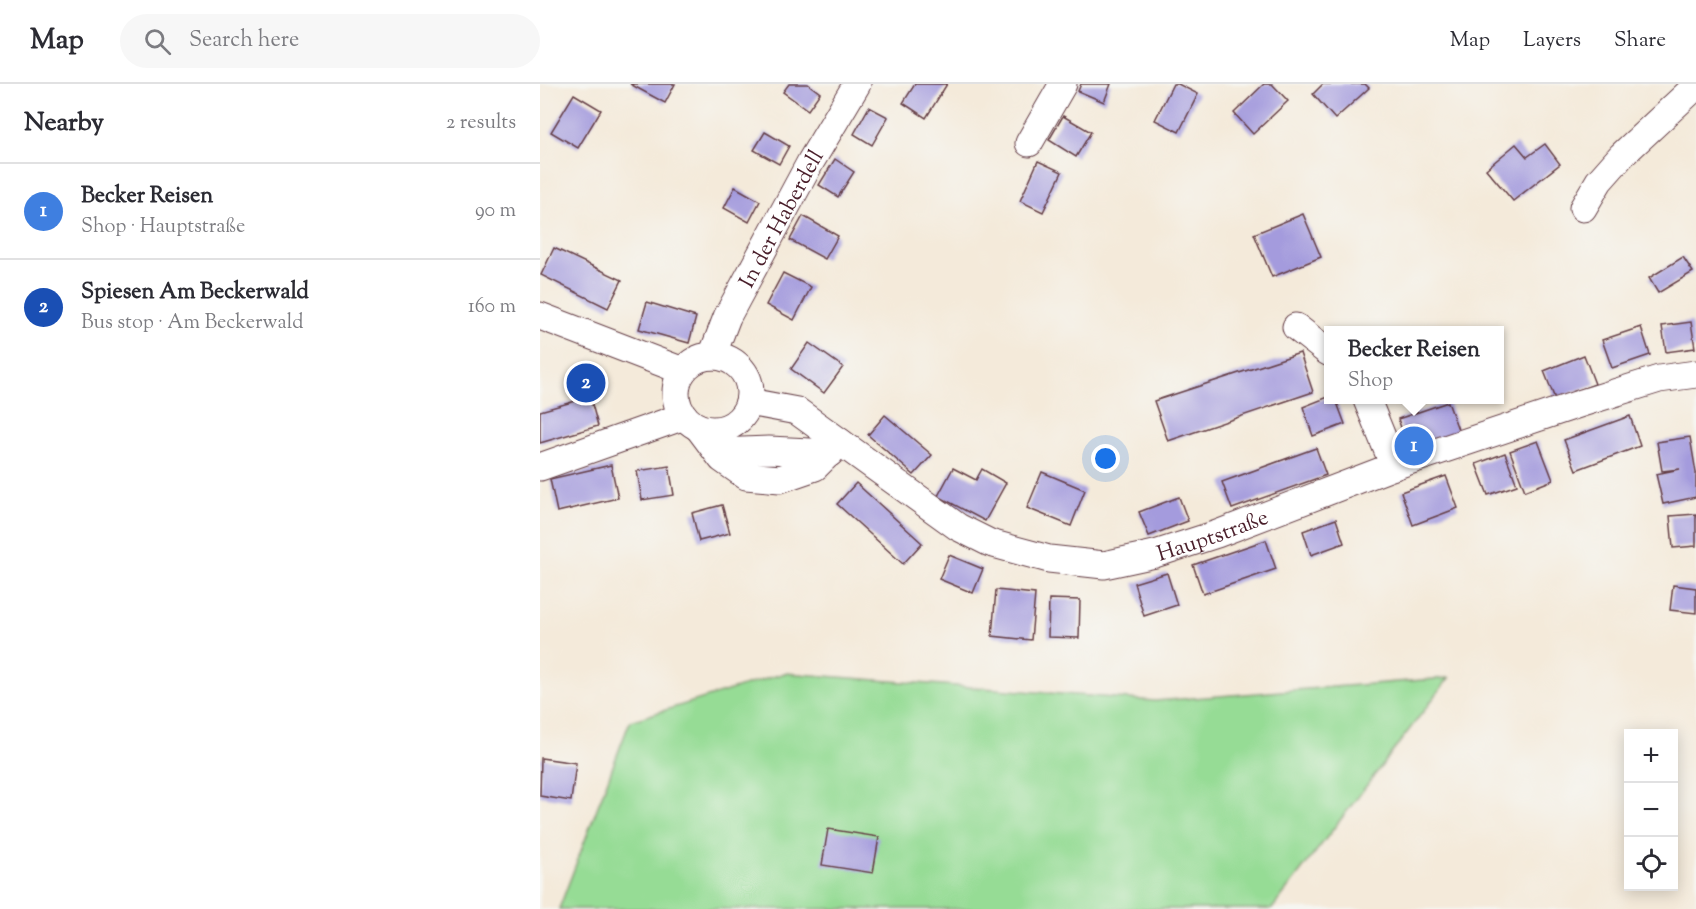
<!DOCTYPE html>
<html lang="en">
<head>
<meta charset="utf-8">
<style>
	:root { --surface:#fff; --page:#f7f7f7; --text:#2b2b33; --muted:#7c7c81; --line:#e1e1e2; --accent:#d93025 }
	body { margin:0; font-family:"Sorts Mill Goudy",serif; background:var(--page); color:var(--text) }
	.controls { position:absolute; right:18px; bottom:18px; display:grid; overflow:hidden; border-radius:0px; box-shadow:0 3px 15px #0003 }
	.controls button { width:54px; height:54px; display:grid; place-items:center; padding:0; border:0; border-bottom:2px solid var(--line); background:var(--surface); color:var(--text); font:30px sans-serif }
	.you { position:absolute; left:566px; top:375px; width:21px; height:21px; margin:-15px; border:4px solid #fff; border-radius:50%; background:#1a73e8; box-shadow:0 0 0 9px #1a73e833 }
	.badge { display:grid; place-items:center; width:39px; height:39px; border-radius:50%; background:var(--accent); color:#fff; font-size:20px; font-weight:700 }
	.pin { position:absolute; translate:-50% -50%; border:3px solid #fff; box-shadow:0 2px 6px #0006 }
	.popup { position:absolute; left:784px; top:242px; width:180px; height:78px; box-sizing:border-box; display:grid; place-content:center; border-radius:0px; background:var(--surface); filter:drop-shadow(0 2px 4px #0005); font-size:20px; white-space:nowrap; color:var(--muted) }
	.popup b { font-size:22px; color:var(--text) }
	.popup::after { content:''; position:absolute; left:50%; top:100%; margin-left:-12px; border:12px solid transparent; border-top-color:var(--surface) }
	.list { margin:0; padding:0; list-style:none }
	h2 { display:flex; justify-content:space-between; align-items:center; height:78px; margin:0; padding:0 24px; font-size:26px }
	h2 small { font-size:20px; font-weight:400; color:var(--muted) }
	.list li { display:grid; grid-template-columns:39px 1fr auto; gap:18px; align-items:center; box-sizing:border-box; height:96px; padding:0 24px; border-top:2px solid var(--line) }
	.list b { display:block; font-size:22px; white-space:nowrap }
	.list p { margin:0; font-size:20px; white-space:nowrap; color:var(--muted) }
	.list em { font-size:20px; font-style:normal; color:var(--muted) }
	.icon { flex:none; width:33px; height:33px; fill:none; stroke:currentColor; stroke-width:2; stroke-linecap:round; stroke-linejoin:round }
	.map { position:relative; flex:none; width:1156px; height:825px; overflow:hidden }
	header { display:flex; align-items:center; gap:36px; box-sizing:border-box; height:84px; padding:0 30px; background:var(--surface); border-bottom:2px solid var(--line) }
	header strong { font-size:28px }
	nav { display:flex; gap:33px; margin-inline-start:auto; font-size:21px }
	.search { width:420px; height:54px; background:var(--page); display:flex; align-items:center; gap:15px; box-sizing:border-box; padding:0 21px; border-radius:33px; color:var(--muted); font-size:22px }
	main { display:flex }
	aside { flex:1; background:var(--surface) }
	.map>svg:first-child { display:block }
</style>
</head>
<body>
<header>
<strong>Map</strong>
<div class="search"><svg class="icon" aria-label="search" viewBox="0 0 24 24"><circle cx="10" cy="10" r="6"/><path d="M15 15l6 6"/></svg>Search here</div>
<nav><a>Map</a><a>Layers</a><a>Share</a></nav>
</header>
<main>
<aside>
<h2>Nearby<small>2 results</small></h2>
<ul class="list">
<li><span class="badge" style="background:#3f7fe0">1</span><div><b>Becker Reisen</b><p>Shop · Hauptstraße</p></div><em>90 m</em></li>
<li><span class="badge" style="background:#1a4fb4">2</span><div><b>Spiesen Am Beckerwald</b><p>Bus stop · Am Beckerwald</p></div><em>160 m</em></li>
</ul>
</aside>
<div class="map">
<svg width="1156" height="825" viewBox="0 0 1156 825">
	<rect width="100%" height="100%" fill="#f6f6f2"/>
	<filter id="ink" filterUnits="userSpaceOnUse"><feTurbulence type="fractalNoise" baseFrequency=".0167" numOctaves="2"/><feDisplacementMap in="SourceGraphic" scale="12" xChannelSelector="R" yChannelSelector="G"/><feConvolveMatrix kernelMatrix="1 2 1 2 8 2 1 2 1" color-interpolation-filters="sRGB"/></filter>
	<filter id="wash" filterUnits="userSpaceOnUse"><feTurbulence type="fractalNoise" baseFrequency=".008" numOctaves="4" result="noise"/><feDisplacementMap in="SourceGraphic" scale="24" xChannelSelector="R" yChannelSelector="G"/><feGaussianBlur stdDeviation="1.35" result="paint"/><feColorMatrix in="noise" values="0 0 0 0 0 0 0 0 0 0 0 0 0 0 0 0 0 1.4 0 .05"/><feComposite in="paint" operator="in"/></filter>
	<g filter="url(#wash)">
		<rect width="100%" height="100%" fill="#f4eada"/>
		<polygon fill="#96dc95" stroke="#707e60" stroke-width="1.5" points="245,589 615,617 909,594 732,825 19,825 90,637"/>
		<g id="blocks">
			<g fill="#a49bdd">
				<polygon points="90,0 135,0 125,19"/>
				<polygon points="249,0 268,0 280,9 268,26 243,8"/>
				<polygon points="375,0 407,0 386,34 363,19"/>
				<polygon points="541,0 571,0 564,18 538,7"/>
				<polygon points="633,0 638,0 658,10 639,48 615,36"/>
				<polygon points="724,0 732,0 748,17 713,50 694,29"/>
				<polygon points="783,0 825,0 829,4 795,35 773,10"/>
				<polygon points="34,10 61,26 38,64 11,48"/>
				<polygon points="329,23 348,33 332,61 314,50"/>
				<polygon points="523,32 551,48 536,73 509,56"/>
				<polygon points="225,48 249,62 239,80 214,66"/>
				<polygon points="976,60 987,73 1005,60 1020,80 973,117 946,85"/>
				<polygon points="295,75 314,88 298,113 279,101"/>
				<polygon points="498,77 522,88 503,128 480,117"/>
				<polygon points="195,103 220,117 209,138 184,124"/>
				<polygon points="763,130 781,173 732,193 714,150"/>
				<polygon points="263,132 298,152 285,175 250,156"/>
				<polygon points="14,164 82,196 68,224 1,191"/>
				<polygon points="1143,173 1153,188 1118,209 1109,194"/>
				<polygon points="243,189 271,203 254,236 226,221"/>
				<polygon points="107,218 156,233 149,259 99,245"/>
				<polygon points="1151,238 1155,264 1126,268 1122,242"/>
				<polygon points="1101,243 1110,271 1072,284 1062,256"/>
				<polygon points="269,259 303,283 284,309 251,285"/>
				<polygon points="760,269 773,308 628,357 614,317"/>
				<polygon points="1044,271 1055,300 1015,315 1004,287"/>
				<polygon points="50,313 58,342 0,359 0,327"/>
				<polygon points="788,313 788,316 796,316 805,340 773,352 763,323"/>
				<polygon points="908,318 920,351 870,369 858,335"/>
				<polygon points="345,331 392,371 374,391 328,351"/>
				<polygon points="1090,332 1100,362 1036,386 1024,356"/>
				<polygon points="1150,353 1156,389 1156,413 1123,420 1116,390 1140,385 1122,387 1117,358"/>
				<polygon points="998,357 1013,396 985,407 970,367"/>
				<polygon points="776,364 786,391 692,425 682,398"/>
				<polygon points="965,369 977,401 948,411 936,380"/>
				<polygon points="71,381 78,414 17,428 10,395"/>
				<polygon points="129,382 134,411 102,416 97,387"/>
				<polygon points="413,384 436,396 442,385 466,399 445,437 398,412"/>
				<polygon points="502,388 545,406 531,442 487,424"/>
				<polygon points="906,392 918,424 873,441 861,408"/>
				<polygon points="316,399 382,459 363,480 297,420"/>
				<polygon points="639,413 648,437 609,452 599,428"/>
				<polygon points="182,421 190,449 159,457 152,429"/>
				<polygon points="1156,430 1156,462 1133,464 1130,432"/>
				<polygon points="796,435 804,459 771,471 763,447"/>
				<polygon points="726,456 736,485 663,510 653,481"/>
				<polygon points="409,471 443,485 433,509 399,495"/>
				<polygon points="627,489 637,521 604,532 594,499"/>
				<polygon points="1133,501 1156,504 1156,529 1130,526"/>
				<polygon points="456,506 495,510 491,556 452,552"/>
				<polygon points="509,515 540,516 539,554 508,553"/>
				<polygon points="1,674 36,679 31,717 0,712"/>
				<polygon points="288,745 339,753 333,789 282,781"/>
			</g>
		</g>
	</g>
	<g filter="url(#ink)">
		<use href="#blocks" fill-opacity="0" stroke="#643d45" stroke-width="1.5"/>
		<g fill="none" stroke-linecap="round" stroke-linejoin="round">
			<defs>
				<g id="minor">
					<polyline points="489,59 523,0"/>
					<polyline points="1043,124 1059,97 1082,71 1156,2"/>
					<polyline points="0,232 143,287"/>
					<polyline points="756,243 788,268"/>
					<path id="s1" d="M172 272 187 233 271 77 317 0"/>
					<circle cx="173" cy="309" r="37"/>
					<polyline points="827,316 854,382"/>
					<path id="s2" d="M209 318 257 327 418 443 450 459 509 475 564 481 615 470 677 450 854 382 1042 319 1119 295 1156 290"/>
					<polyline points="158,343 182,375 206,392 240,395 275,383 300,358"/>
					<polyline points="177,368 229,366 290,369"/>
					<polyline points="0,383 144,332"/>
				</g>
			</defs>
			<use href="#minor" stroke="#643d45" stroke-width="29"/>
			<use href="#minor" stroke="#fff" stroke-width="27"/>
		</g>
	</g>
	<g text-anchor="middle" stroke-width="4.5" stroke-linejoin="round" paint-order="stroke">
		<g font-size="22" fill="#4a1f2b" stroke="#f6f6f2">
			<text dy="8" stroke="none"><textPath href="#s1" startOffset="154">In der Haberdell</textPath></text>
			<text dy="8" stroke="none"><textPath href="#s2" startOffset="512">Hauptstraße</textPath></text>
		</g>
	</g>
</svg>
<div class="controls">
<button>+</button>
<button>−</button>
<button><svg class="icon" aria-label="locate" viewBox="0 0 24 24"><circle cx="12" cy="12" r="6"/><path d="M12 2v4M12 18v4M2 12h4M18 12h4"/></svg></button>
</div>
<div class="you"></div>
<div class="pin badge" style="left:874px;top:362px;background:#3f7fe0">1</div>
<div class="popup"><b>Becker Reisen</b>Shop</div>
<div class="pin badge" style="left:46px;top:299px;background:#1a4fb4">2</div>
</div>
</main>
</body>
</html>
